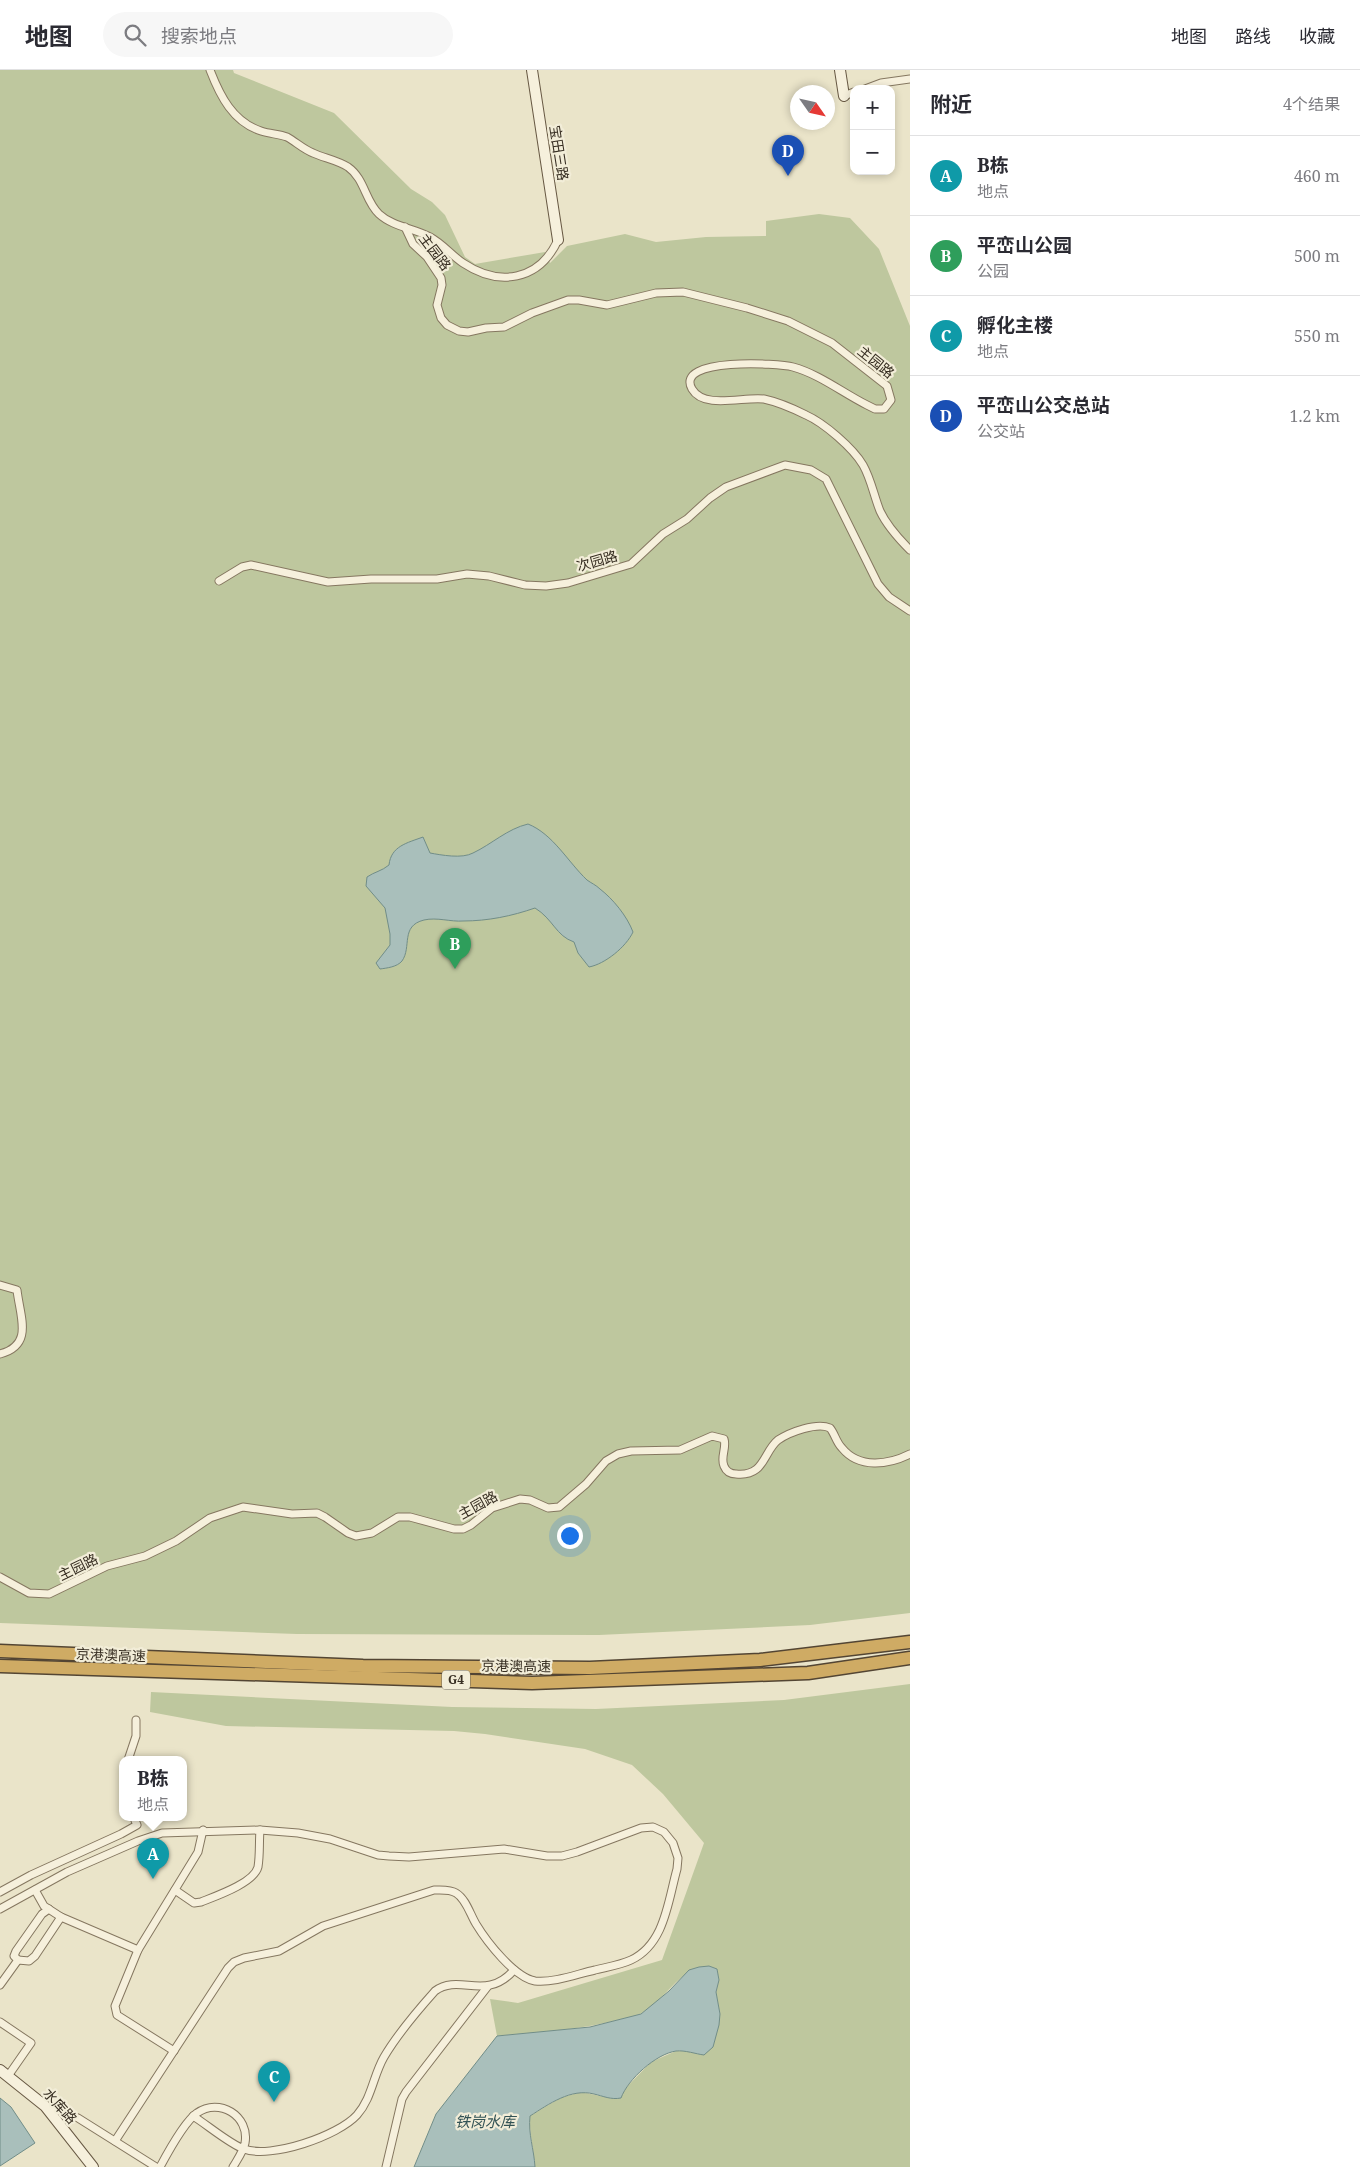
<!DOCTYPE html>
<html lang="zh">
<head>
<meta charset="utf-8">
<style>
	:root { --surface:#fff; --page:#f7f7f7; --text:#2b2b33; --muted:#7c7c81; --line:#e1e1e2; --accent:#d93025 }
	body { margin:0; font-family:"Noto Serif","Noto Sans SC",serif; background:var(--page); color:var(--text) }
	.controls { position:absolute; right:15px; top:15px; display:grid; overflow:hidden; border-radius:10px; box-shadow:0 2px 8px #0003 }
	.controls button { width:45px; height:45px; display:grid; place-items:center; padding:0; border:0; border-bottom:1px solid var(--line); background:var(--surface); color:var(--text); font:25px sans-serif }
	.compass { position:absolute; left:790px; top:15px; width:45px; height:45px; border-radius:50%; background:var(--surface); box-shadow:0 2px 8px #0003; rotate:124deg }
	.you { position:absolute; left:569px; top:1465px; width:18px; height:18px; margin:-12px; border:4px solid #fff; border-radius:50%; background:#1a73e8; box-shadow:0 0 0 8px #1a73e833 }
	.badge { display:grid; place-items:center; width:32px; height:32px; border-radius:50%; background:var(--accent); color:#fff; font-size:16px; font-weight:700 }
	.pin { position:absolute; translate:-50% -41px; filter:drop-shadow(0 1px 2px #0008) }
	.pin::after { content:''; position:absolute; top:26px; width:18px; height:15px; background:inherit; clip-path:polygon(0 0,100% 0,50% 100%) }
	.popup { position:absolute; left:119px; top:1686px; width:68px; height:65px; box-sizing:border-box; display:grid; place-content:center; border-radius:10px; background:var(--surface); filter:drop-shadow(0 1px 4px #0005); font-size:16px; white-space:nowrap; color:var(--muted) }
	.popup b { font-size:19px; color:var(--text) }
	.popup::after { content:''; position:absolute; left:50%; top:100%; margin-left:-10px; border:10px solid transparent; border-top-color:var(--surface) }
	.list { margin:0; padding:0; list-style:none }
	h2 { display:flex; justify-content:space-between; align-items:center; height:65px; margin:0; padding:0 20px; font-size:21px }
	h2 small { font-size:16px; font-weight:400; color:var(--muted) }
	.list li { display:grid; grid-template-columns:32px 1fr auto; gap:15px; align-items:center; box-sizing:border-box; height:80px; padding:0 20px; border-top:1px solid var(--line) }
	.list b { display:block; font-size:19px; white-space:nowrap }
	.list p { margin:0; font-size:16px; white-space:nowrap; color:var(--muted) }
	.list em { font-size:16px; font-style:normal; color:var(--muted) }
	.icon { flex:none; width:28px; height:28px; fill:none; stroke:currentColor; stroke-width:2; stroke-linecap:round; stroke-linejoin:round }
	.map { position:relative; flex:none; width:910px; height:2097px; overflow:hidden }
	header { display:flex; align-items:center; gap:30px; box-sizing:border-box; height:70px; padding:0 25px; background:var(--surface); border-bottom:1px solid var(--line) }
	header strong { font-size:24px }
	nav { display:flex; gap:28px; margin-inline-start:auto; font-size:18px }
	.search { width:350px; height:45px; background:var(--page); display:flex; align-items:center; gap:12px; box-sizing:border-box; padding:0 18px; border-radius:28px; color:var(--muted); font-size:19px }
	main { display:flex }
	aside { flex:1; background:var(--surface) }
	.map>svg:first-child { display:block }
</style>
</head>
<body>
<header>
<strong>地图</strong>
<div class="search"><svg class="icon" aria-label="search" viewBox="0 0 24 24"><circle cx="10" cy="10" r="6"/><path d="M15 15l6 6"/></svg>搜索地点</div>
<nav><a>地图</a><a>路线</a><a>收藏</a></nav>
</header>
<main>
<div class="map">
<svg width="910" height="2097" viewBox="0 0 910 2097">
	<rect width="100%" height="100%" fill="#eae4c9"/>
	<g fill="#bec79e">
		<polygon points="0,0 233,0 234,3 334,43 411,119 432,132 445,145 465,187 475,194 545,182 550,193 567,176 625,164 656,172 706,167 766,166 766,151 819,144 850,148 879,179 910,256 910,1543 810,1555 599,1565 297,1564 0,1553"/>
		<path d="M910 1614V2097H535C534 2079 529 2064 530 2046L560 2028 581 2022 615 2029 651 1992 676 1981 713 1977 720 1944 716 1922 719 1910 717 1899C685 1886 666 1932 640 1944 634 1947 625 1948 618 1950 579 1960 538 1962 497 1966L490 1929 518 1933 662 1890 704 1773 663 1724 632 1695 585 1679 485 1664 454 1661 226 1656 150 1642 151 1622 452 1637 596 1639 784 1630Z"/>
	</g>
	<g fill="#a9bfbb" stroke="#718d88">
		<path d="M528 754C553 764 568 792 587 810 591 813 596 815 600 819 613 829 627 846 633 862 626 877 605 894 589 897L578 883 574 872C556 866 553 849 535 838 512 846 488 851 463 851 451 852 437 847 424 850 400 856 412 877 402 891 397 897 387 898 380 899L376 893 390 875V864L385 838 366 816 367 807C374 802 382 801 389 795 391 776 407 773 423 767L430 783C441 785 462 789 473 783 492 774 507 759 528 754Z"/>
		<path d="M709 1896 717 1899 719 1910 716 1922 720 1944 719 1955 713 1977 704 1985C696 1984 685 1980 676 1981 656 1984 628 2009 621 2028 611 2030 603 2026 594 2024 571 2018 549 2034 530 2046 528 2064 534 2079 535 2097H414L436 2044 497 1966 590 1957 641 1944 669 1921 689 1900 699 1897Z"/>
		<polygon points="0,2028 11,2037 35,2073 0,2096"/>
	</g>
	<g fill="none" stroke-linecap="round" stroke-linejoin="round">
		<defs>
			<g id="street">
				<path d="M210 0C220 26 233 52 261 61 270 64 279 64 287 67 296 72 303 79 313 83 324 88 337 90 348 97 365 109 365 131 379 144 393 157 414 158 430 167 443 174 451 185 463 193 499 217 539 211 558 170"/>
				<polyline points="865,19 881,13 910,9"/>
				<polyline points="844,26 854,22"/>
				<path d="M405 157 413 174 427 187 441 208 442 215 437 235 441 248 447 255 459 261 468 262 486 258 504 257 532 243 568 230H579L607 235 656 223 683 222 747 238 788 251 832 273 887 316 891 330 884 339H875L867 335C843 323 819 304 793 297 779 293 674 287 692 319 704 340 745 326 764 329 778 332 794 339 806 345 824 353 853 378 863 395 871 409 874 426 880 441 887 456 898 468 910 480"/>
				<polyline points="219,511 242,497 251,495 328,512 371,509 437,509 467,504 489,506 525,515 546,516 568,513 631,494 663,464 687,449 710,428 726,417 785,395 811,400 826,409 878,514 889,527 910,541"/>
				<path d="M0 1215 17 1220C20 1247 34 1275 0 1284"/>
				<path d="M0 1507 29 1523 49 1524 107 1496 145 1486 176 1471 210 1448 243 1437 292 1444 317 1443 325 1447 348 1463 356 1466 372 1463 398 1447H410L454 1459H463L471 1455 492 1438 520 1429 530 1430 548 1438 559 1437 586 1414 606 1391 618 1384 631 1381 680 1380 712 1366 724 1369C727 1378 720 1387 724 1396 726 1401 730 1404 736 1404 765 1407 763 1382 778 1370 790 1362 817 1352 830 1358 835 1364 836 1372 842 1378 859 1399 888 1395 910 1384"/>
				<polyline points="128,1690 136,1666 136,1650"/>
				<polyline points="35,1820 44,1836 61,1847 138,1880"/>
				<path d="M175 1820 194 1833 201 1832C216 1826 254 1813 258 1797 260 1785 259 1772 260 1760"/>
				<polyline points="0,1822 31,1805 121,1764 137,1755 134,1748"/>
				<path d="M0 1839 67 1802 138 1771 162 1763 260 1760 298 1763 330 1769 378 1785 389 1786 409 1787 504 1779 547 1786H562L577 1782 641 1758 653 1757 664 1762 673 1773 678 1788 677 1799C668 1831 665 1874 631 1890 620 1895 607 1897 595 1900 577 1904 554 1913 535 1911 514 1907 487 1872 476 1854 470 1844 466 1829 456 1823 450 1819 441 1820 434 1820L323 1856 279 1881 244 1888 234 1892 228 1898 115 2071"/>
				<polyline points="18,1890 29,1891 35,1886 61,1847"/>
				<polyline points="0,1915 18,1890 14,1886 16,1881 42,1844 49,1839"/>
				<polyline points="0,1952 31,1973 8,2006"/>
				<polyline points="174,1981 117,1945 115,1936 138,1880 198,1782 203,1760"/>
				<polyline points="47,2037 78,2048 156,2097"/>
				<path d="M193 2046C206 2054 231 2075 244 2079 271 2089 338 2066 357 2045 372 2028 373 2006 384 1987 397 1965 418 1940 435 1921 460 1903 486 1932 514 1900"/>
				<path d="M160 2097C168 2082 184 2052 197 2043 219 2027 250 2046 245 2073 243 2082 237 2090 233 2097"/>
				<polyline points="386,2097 402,2029 406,2022 488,1916"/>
			</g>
			<g id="secondary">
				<polyline points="532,0 558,170"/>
				<polyline points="840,0 844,26"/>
				<polyline points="0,2000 45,2036 93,2097"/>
			</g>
			<g id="highway">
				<polyline points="0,1581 363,1596 590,1598 760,1590 910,1572"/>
				<polyline points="0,1596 532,1613 808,1603 910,1588"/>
			</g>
		</defs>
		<use href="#street" stroke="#857760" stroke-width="9"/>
		<use href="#secondary" stroke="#675843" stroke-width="12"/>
		<use href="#highway" stroke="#534533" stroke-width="15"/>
		<use href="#street" stroke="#f6f0dc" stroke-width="7"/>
		<use href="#secondary" stroke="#f6f0dc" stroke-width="10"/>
		<use href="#highway" stroke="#cfab64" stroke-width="12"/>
	</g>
	<g text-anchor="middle" stroke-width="4.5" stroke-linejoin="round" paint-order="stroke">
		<rect fill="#f2edd8" stroke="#6f6759" stroke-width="1" x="442" y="1600.5" width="28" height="19" rx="4"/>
		<g font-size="12" font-weight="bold" fill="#372e22">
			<text x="456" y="1614">G4</text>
		</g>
		<g font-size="14" fill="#372e22" stroke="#f2edd8">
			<text transform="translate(559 83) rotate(81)" y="5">宝田三路</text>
			<text transform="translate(435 182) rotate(53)" y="5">主园路</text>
			<text transform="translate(876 292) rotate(39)" y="5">主园路</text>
			<text transform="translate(597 491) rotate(-16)" y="5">次园路</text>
			<text transform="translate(478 1435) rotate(-29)" y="5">主园路</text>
			<text transform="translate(78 1497) rotate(-26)" y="5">主园路</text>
			<text transform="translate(111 1585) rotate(2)" y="5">京港澳高速</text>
			<text transform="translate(516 1596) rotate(1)" y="5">京港澳高速</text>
			<text transform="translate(60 2036) rotate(48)" y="5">水库路</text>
		</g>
		<g font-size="15" font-style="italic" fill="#335355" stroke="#f2edd8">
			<text x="485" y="2057">铁岗水库</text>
		</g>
	</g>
</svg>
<div class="controls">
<button>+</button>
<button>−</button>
</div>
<svg class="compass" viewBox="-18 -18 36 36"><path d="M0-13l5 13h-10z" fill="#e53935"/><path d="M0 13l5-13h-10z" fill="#7c7c81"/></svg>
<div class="you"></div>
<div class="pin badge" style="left:153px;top:1809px;background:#0f9aa8">A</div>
<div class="popup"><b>B栋</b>地点</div>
<div class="pin badge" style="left:455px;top:899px;background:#2e9e5b">B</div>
<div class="pin badge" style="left:274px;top:2032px;background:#0f9aa8">C</div>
<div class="pin badge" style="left:788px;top:106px;background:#1a4fb4">D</div>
</div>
<aside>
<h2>附近<small>4个结果</small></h2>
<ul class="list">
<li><span class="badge" style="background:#0f9aa8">A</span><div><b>B栋</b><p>地点</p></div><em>460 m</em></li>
<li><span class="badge" style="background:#2e9e5b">B</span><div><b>平峦山公园</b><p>公园</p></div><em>500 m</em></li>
<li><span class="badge" style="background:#0f9aa8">C</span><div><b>孵化主楼</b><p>地点</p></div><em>550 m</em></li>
<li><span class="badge" style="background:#1a4fb4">D</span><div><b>平峦山公交总站</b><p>公交站</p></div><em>1.2 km</em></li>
</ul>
</aside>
</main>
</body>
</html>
